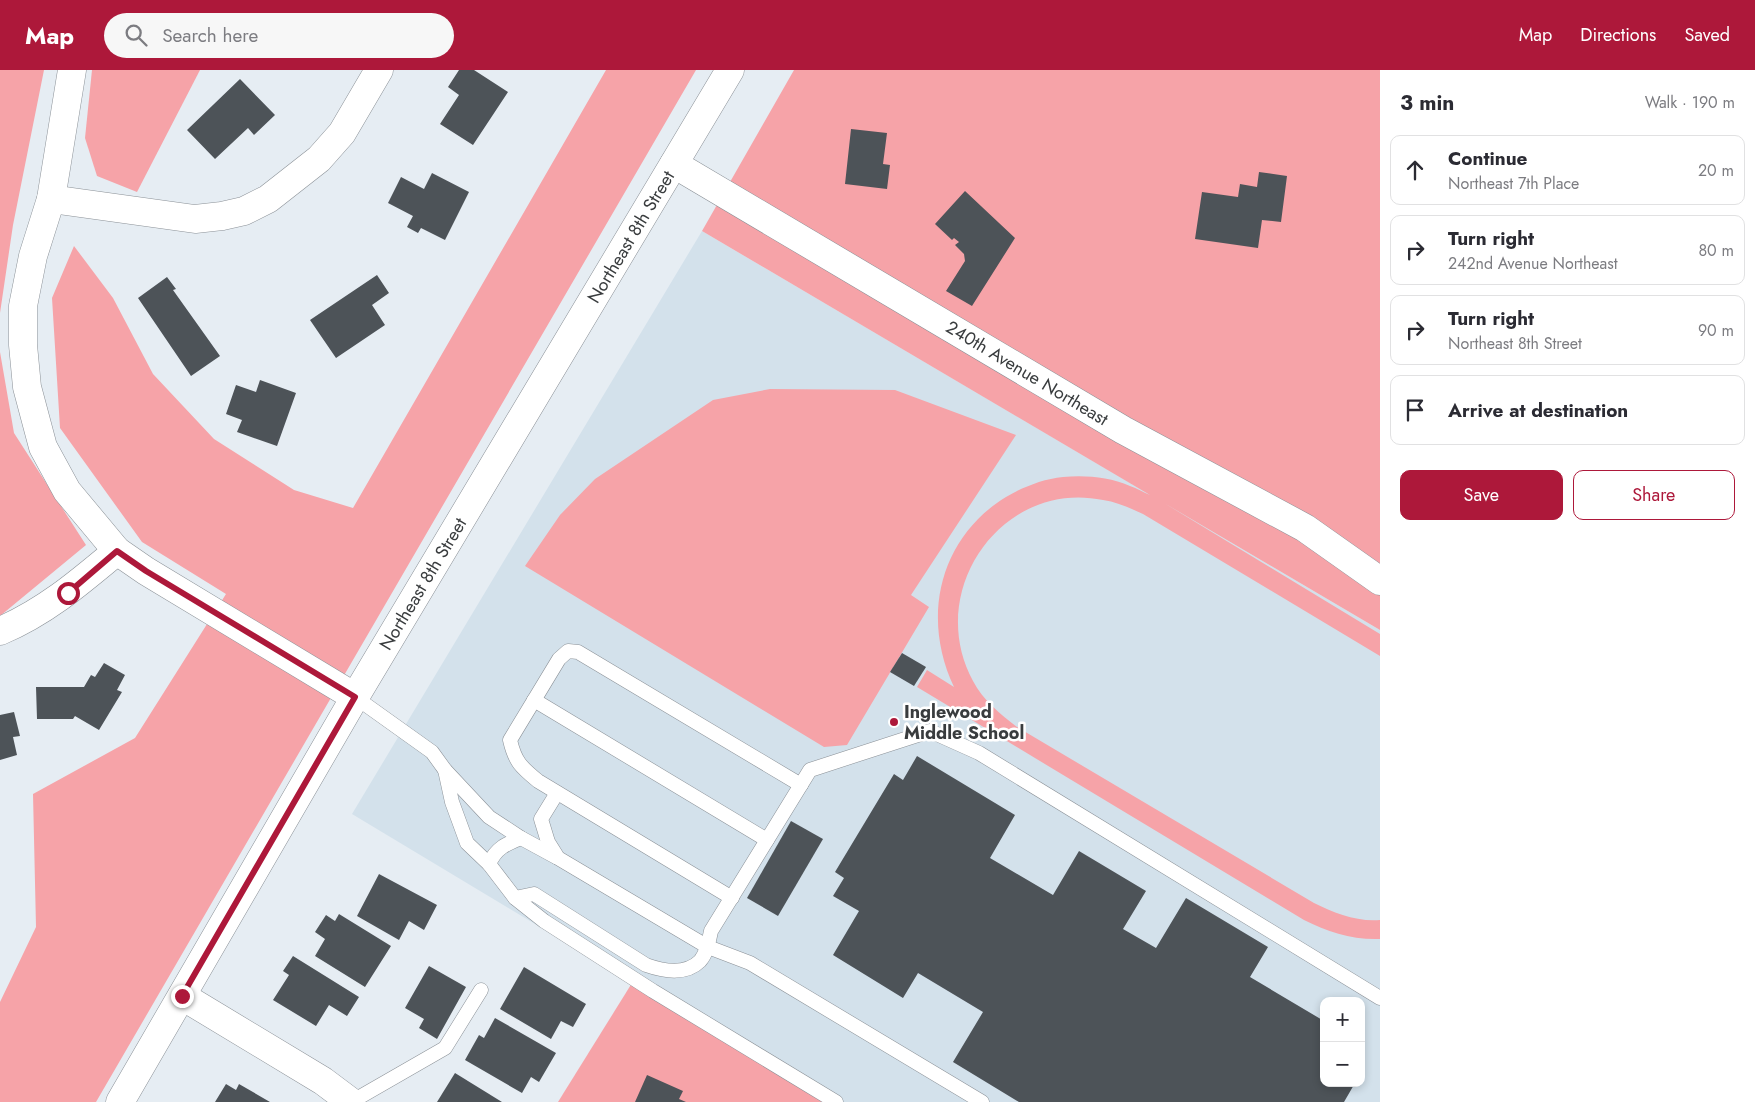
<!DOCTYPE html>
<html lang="en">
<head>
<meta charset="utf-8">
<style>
	:root { --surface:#fff; --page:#f7f7f7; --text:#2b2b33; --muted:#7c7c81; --line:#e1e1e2; --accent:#ad183a }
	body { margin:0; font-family:Jost,sans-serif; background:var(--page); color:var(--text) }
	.controls { position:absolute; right:15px; bottom:15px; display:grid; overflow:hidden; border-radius:10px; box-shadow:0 2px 8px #0003 }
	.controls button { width:45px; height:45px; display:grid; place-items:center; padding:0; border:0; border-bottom:1px solid var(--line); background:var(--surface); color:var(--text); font:25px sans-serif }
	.stop { position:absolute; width:15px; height:15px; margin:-11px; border:4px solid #ad183a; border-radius:50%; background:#fff }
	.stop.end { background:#ad183a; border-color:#fff; box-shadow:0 1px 5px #0008 }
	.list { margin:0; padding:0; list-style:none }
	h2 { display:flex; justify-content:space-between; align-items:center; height:65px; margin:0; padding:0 20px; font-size:21px }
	h2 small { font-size:16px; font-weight:400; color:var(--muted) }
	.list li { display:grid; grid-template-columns:32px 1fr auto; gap:15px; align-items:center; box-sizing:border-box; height:70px; margin:0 10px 10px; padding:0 10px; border:1px solid var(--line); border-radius:10px }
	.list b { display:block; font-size:19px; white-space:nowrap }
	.list p { margin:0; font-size:16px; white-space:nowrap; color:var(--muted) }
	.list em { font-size:16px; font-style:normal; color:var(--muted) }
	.actions { display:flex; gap:10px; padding:15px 20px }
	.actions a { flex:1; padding:11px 0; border:1px solid var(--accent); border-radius:10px; text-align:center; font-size:18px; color:var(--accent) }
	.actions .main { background:var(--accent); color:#fff }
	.icon { flex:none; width:28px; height:28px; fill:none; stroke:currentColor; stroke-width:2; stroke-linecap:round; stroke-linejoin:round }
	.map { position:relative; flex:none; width:1380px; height:1032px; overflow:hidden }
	header { display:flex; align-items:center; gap:30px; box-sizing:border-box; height:70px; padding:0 25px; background:var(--accent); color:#fff }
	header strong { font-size:24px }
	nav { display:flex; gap:28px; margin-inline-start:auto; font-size:18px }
	.search { width:350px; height:45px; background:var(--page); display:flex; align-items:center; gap:12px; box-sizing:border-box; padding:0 18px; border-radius:28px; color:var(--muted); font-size:19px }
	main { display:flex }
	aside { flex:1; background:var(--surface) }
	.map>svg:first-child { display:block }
</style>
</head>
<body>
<header>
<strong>Map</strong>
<div class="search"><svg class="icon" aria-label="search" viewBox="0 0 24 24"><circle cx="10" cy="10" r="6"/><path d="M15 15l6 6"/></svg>Search here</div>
<nav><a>Map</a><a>Directions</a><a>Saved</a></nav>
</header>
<main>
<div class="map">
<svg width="1380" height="1032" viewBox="0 0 1380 1032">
	<rect width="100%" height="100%" fill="#e6edf3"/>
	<path fill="#d3e1eb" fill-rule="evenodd" d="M702 161 1380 560V1032H831L352 744ZM1324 931H1361V1013H1324Z"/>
	<g fill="#f6a3a8">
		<polygon points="0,0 44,0 13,155 0,243"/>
		<polygon points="92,0 200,0 137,122 97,106 85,68"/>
		<polygon points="606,0 696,0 96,1032 0,1032 0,932 36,857 33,724 135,668 226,524 142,472 60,358 52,228 74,176 113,228 153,304 214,369 294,420 353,438"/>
		<path d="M794 0H1380V560L1164 433 1380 564V586L1143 444C1130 438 1117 432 1103 430 1002 409 924 521 973 611 983 630 1000 644 1017 657L1314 833C1334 843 1357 852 1380 850V869C1352 870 1328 862 1304 850L917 617 927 600 954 617C921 548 939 468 1006 427 1023 417 1043 409 1063 407 1086 405 1109 407 1130 416 1137 418 1144 423 1150 425L702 161Z"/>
		<polygon points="0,282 14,363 86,475 0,546"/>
		<polygon points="770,319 895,320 1016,365 911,525 929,537 847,675 824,677 525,496 560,445 595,409 713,330"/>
		<polygon points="632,913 831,1032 558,1032"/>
	</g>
	<g fill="#4d5358">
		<polygon points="459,0 474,0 508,22 473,75 440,54 459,25 448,17"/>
		<polygon points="240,9 275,45 254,65 248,58 215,89 187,60"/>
		<polygon points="851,59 887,63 883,94 890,95 887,119 845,114"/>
		<polygon points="1259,102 1287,106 1281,152 1262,150 1258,178 1195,169 1202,122 1238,127 1240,114 1257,117"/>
		<polygon points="432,103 469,122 445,170 421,158 418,163 407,157 413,146 388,133 401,107 424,119"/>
		<polygon points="965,121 1015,168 972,236 946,221 965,191 964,184 955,175 959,172 954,168 952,170 935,154"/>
		<polygon points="377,205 389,223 372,235 385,255 336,288 310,250"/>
		<polygon points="167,207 176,219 173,220 220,286 191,306 138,228"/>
		<polygon points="260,310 296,323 277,376 237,362 242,350 226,344 236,315 256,322"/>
		<polygon points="902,583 926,597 914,616 890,602"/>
		<polygon points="104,593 125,605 117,620 122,622 99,660 75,646 73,649 37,649 36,617 84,617 91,605 95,607"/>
		<polygon points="14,642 20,666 13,667 17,685 0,690 0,645"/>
		<polygon points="917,686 1015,745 990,788 1053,825 1079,781 1146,821 1123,859 1156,878 1186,828 1268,877 1250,907 1324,951 1324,1013 1355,1013 1344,1032 1019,1032 953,992 983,942 918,903 903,928 833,885 859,841 833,826 844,808 835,802 894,704 903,710"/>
		<polygon points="791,751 823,769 778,846 747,828"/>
		<polygon points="379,804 437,835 424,860 409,851 399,870 357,846"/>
		<polygon points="339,844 391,876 365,917 315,886 325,869 315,862 326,845 335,851"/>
		<polygon points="293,886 359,927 347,946 329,935 316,956 273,930 289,905 283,901"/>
		<polygon points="429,896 466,917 437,969 419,958 424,949 405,938"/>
		<polygon points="524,897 586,934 573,957 561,951 551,969 500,939"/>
		<polygon points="495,948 556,983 539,1012 531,1007 522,1023 465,990 479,965 484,968"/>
		<polygon points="455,1003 502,1032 437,1032"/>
		<polygon points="647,1005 683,1021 679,1029 686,1032 635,1032"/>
		<polygon points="226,1014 236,1020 239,1014 270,1032 215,1032"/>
	</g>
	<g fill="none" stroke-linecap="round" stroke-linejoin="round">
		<defs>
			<g id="lane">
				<polyline points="355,627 432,682 445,700 489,747 521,768 556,787"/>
				<polyline points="534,630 767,770"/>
				<polyline points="445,700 452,732 467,773 489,794 515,828 544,851 653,921 836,1032"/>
				<polyline points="557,723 541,749 548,772 558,788 708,877 750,893 982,1032"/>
				<path d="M489 794C496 778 506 774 521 768"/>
				<path d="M515 828 534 824 646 895C663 901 686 905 700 891 707 883 709 871 711 861L810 700 930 661 979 683 1380 928"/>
				<path d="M732 828 538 711C521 697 515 692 510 670L559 589 568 581 578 582 801 715"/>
				<polyline points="351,1032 445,978 481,920"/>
			</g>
			<g id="street">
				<polyline points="72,0 51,129 33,186 23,236 23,275 27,317 43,377 67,421 117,481 146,501 355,627"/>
				<polyline points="674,94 1123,360 1305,458 1380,511"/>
				<polyline points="51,129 195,149 222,146 244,141 268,129 319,89 342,63 379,0"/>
				<path d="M0 561C45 542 80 512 117 481"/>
				<polyline points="182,926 323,1011 351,1032"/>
			</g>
			<polyline id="secondary" points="120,1032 355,627 730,0"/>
		</defs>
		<use href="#lane" stroke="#8b9197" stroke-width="15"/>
		<use href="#street" stroke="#8b9197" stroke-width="29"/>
		<use href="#secondary" stroke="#8b9197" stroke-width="29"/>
		<use href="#lane" stroke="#fff" stroke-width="14"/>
		<use href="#street" stroke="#fff" stroke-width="28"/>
		<use href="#secondary" stroke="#fff" stroke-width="28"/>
	</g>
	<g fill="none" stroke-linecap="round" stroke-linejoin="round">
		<polyline stroke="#ad183a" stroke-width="6" points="68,523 117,481 146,501 355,627 182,926"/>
	</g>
	<circle fill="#ad183a" stroke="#fff" stroke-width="2" cx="894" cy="652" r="5"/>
	<g text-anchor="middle" stroke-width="5" stroke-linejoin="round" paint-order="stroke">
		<g font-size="18" fill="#393c3e" stroke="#fff">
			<text transform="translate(631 167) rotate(-59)" y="6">Northeast 8th Street</text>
			<text transform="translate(1027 303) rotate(31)" y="6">240th Avenue Northeast</text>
			<text transform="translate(423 514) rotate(-59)" y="6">Northeast 8th Street</text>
		</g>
		<g font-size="18" font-weight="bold" fill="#393c3e" stroke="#fff" text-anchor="start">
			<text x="904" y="648">Inglewood<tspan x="904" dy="21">Middle School</tspan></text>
		</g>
	</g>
</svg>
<div class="controls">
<button>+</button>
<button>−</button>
</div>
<div class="stop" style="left:68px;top:523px"></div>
<div class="stop end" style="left:182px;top:926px"></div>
</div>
<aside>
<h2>3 min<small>Walk · 190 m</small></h2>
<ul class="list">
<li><svg class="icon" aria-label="ahead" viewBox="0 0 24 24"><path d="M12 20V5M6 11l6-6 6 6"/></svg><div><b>Continue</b><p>Northeast 7th Place</p></div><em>20 m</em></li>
<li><svg class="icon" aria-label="right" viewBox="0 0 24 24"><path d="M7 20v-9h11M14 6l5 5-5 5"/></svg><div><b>Turn right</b><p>242nd Avenue Northeast</p></div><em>80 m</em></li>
<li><svg class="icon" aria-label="right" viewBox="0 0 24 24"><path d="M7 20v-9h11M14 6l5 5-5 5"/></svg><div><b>Turn right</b><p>Northeast 8th Street</p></div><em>90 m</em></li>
<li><svg class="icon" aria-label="arrive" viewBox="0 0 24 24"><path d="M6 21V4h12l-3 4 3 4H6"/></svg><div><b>Arrive at destination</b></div></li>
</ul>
<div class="actions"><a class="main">Save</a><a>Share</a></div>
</aside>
</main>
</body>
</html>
